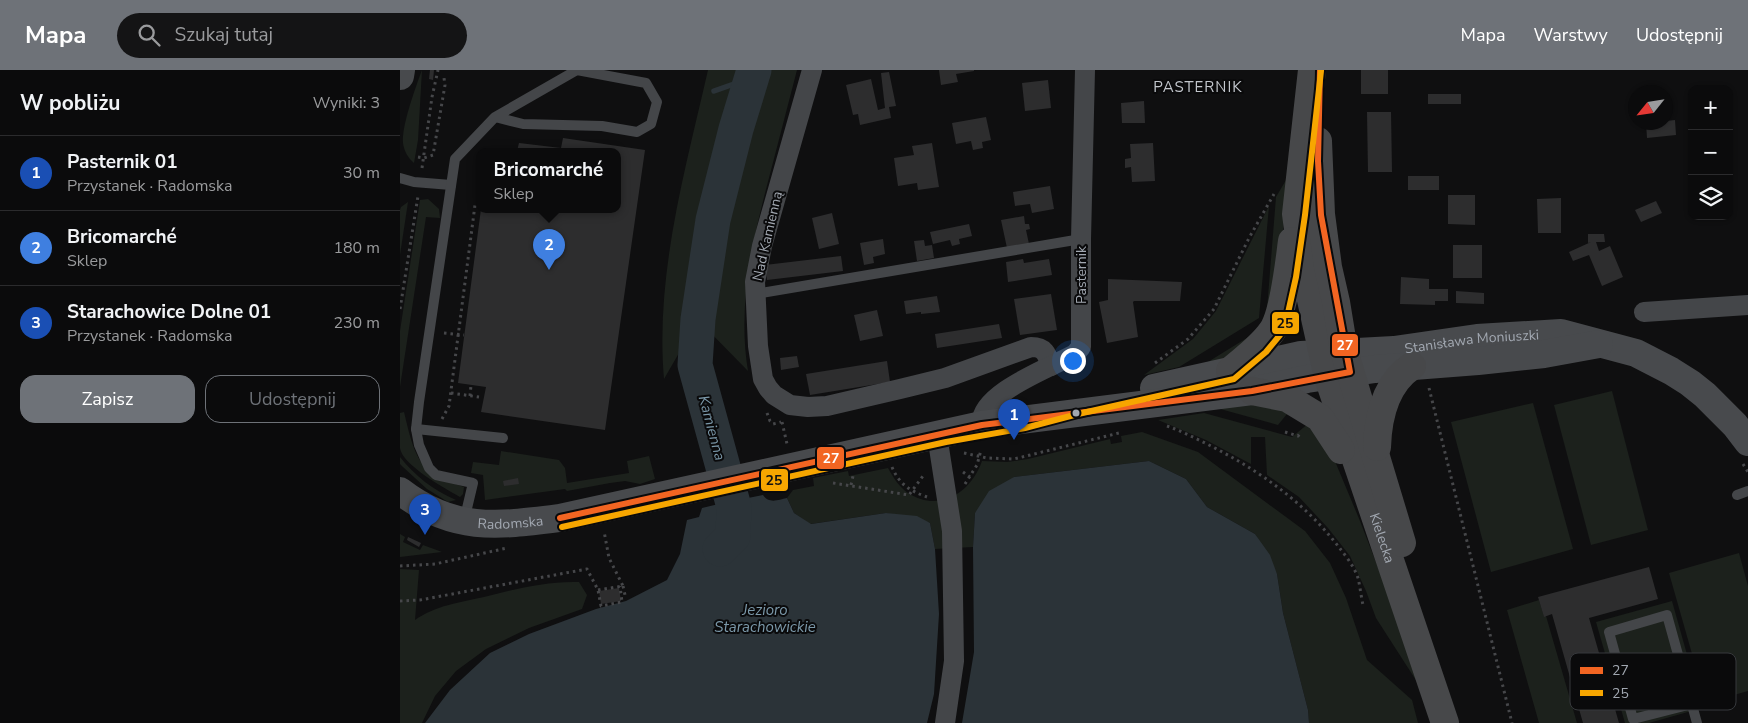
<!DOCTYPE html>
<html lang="pl">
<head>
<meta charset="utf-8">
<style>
	:root { --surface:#0b0b0c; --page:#141415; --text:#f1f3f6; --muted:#9a9b9d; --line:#2b2b2d; --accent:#6e7278 }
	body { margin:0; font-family:"Nunito Sans",sans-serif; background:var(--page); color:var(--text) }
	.controls { position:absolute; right:15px; top:15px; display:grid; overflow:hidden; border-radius:10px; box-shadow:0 1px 4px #0004 }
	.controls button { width:45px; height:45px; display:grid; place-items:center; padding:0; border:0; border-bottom:1px solid var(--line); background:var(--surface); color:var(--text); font:25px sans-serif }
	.compass { position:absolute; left:1228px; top:15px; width:45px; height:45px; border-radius:50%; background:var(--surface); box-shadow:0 1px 4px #0004; rotate:240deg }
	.you { position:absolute; left:672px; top:290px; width:18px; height:18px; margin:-12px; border:4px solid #fff; border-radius:50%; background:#1a73e8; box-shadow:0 0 0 8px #1a73e833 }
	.badge { display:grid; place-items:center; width:32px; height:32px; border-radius:50%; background:var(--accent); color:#fff; font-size:16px; font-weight:700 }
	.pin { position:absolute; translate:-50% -41px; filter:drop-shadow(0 1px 2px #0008) }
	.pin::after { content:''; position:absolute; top:26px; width:18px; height:15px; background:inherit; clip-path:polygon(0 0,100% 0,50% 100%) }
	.popup { position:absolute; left:76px; top:78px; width:145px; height:65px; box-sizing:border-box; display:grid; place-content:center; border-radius:10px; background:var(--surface); filter:drop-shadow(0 1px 4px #0005); font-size:16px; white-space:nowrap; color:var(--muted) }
	.popup b { font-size:19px; color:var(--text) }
	.popup::after { content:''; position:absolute; left:50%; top:100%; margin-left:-10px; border:10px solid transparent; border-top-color:var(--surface) }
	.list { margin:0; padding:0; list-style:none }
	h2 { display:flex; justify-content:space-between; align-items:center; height:65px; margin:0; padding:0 20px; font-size:21px }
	h2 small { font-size:16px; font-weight:400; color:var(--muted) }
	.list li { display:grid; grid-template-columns:32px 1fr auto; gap:15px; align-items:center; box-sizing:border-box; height:75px; padding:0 20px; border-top:1px solid var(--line) }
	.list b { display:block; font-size:19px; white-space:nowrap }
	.list p { margin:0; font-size:16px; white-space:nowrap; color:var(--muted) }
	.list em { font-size:16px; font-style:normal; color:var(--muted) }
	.actions { display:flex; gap:10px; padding:15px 20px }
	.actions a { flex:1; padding:11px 0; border:1px solid var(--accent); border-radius:15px; text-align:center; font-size:18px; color:var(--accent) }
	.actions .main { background:var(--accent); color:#fff }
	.icon { flex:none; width:28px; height:28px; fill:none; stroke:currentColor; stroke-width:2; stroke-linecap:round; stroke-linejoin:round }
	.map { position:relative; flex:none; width:1348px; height:653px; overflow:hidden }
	header { display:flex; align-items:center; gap:30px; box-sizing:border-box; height:70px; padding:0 25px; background:var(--accent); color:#fff }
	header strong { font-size:24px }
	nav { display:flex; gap:28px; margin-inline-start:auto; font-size:18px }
	.search { width:350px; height:45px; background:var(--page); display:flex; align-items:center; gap:12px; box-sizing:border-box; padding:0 18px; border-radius:28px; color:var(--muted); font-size:19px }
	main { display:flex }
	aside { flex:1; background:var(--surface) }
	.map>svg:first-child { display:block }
</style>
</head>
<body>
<header>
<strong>Mapa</strong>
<div class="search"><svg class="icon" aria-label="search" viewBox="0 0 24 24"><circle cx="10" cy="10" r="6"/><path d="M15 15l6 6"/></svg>Szukaj tutaj</div>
<nav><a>Mapa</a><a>Warstwy</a><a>Udostępnij</a></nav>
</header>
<main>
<aside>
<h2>W pobliżu<small>Wyniki: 3</small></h2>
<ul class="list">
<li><span class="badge" style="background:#1a4fb4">1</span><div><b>Pasternik 01</b><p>Przystanek · Radomska</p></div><em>30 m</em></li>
<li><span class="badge" style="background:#3f7fe0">2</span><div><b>Bricomarché</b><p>Sklep</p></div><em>180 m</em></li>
<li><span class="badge" style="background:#1a4fb4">3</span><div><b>Starachowice Dolne 01</b><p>Przystanek · Radomska</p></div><em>230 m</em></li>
</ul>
<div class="actions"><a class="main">Zapisz</a><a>Udostępnij</a></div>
</aside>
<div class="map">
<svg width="1348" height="653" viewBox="0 0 1348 653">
	<rect width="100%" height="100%" fill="#0f0f10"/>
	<g fill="#1c211c">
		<path d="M22 0 18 70 14 93C8 88 4 81 3 73 1 57 16 16 22 0Z"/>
		<path d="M308 0H397C388 35 379 69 370 104 353 168 337 235 348 301L298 250 264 309C255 205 285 101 308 0Z"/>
		<polygon points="889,105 881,179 867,239 876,127"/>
		<polygon points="28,129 39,139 40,148 26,147 0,317 0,261 20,130"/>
		<polygon points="8,132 0,185 0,140 1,137"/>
		<polygon points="869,136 859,248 779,297 744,305 793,269 816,241"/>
		<polygon points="863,258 861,262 819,292 803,295"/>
		<polygon points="1212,321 1248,460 1191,475 1154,335"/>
		<polygon points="1133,333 1173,479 1091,502 1051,352"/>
		<polygon points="856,334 891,339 878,355 813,337"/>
		<path d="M4 342C10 365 14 395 38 407 46 411 56 414 64 417L63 424 60 427C46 419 2 395 0 378 0 367 0 354 0 343Z"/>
		<polygon points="804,343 892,367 909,353 932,384 960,451 1030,632 976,548 966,521 950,486 928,458 899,427 867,405 865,367 851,367 851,394 806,370 758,350"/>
		<path d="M742 362 798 382 905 461 930 493 946 528 967 590 1012 630 1018 653H909L908 640 883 543 877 504 855 464 807 437 786 409 749 391 614 407 575 443 573 477 535 479 530 453 486 443 410 454 394 443 387 428 393 420 414 416 413 408 448 401 449 406 488 398C493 407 499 417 508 423 539 443 571 423 582 391L607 392 628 389 710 369 711 374 722 372 721 366Z"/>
		<polygon points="101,381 159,390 165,398 167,413 229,403 227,391 249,386 255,409 240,414 225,411 210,413 167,421 165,419 85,430 83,405 71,403 73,392 99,395"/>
		<path d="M0 387C15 406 33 420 56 430L48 432 27 419 3 397 0 394Z"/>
		<polygon points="0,464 5,467 3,472 20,480 23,475 42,482 0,487"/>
		<polygon points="1339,483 1348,516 1348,621 1306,633 1269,503"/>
		<path d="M0 499 19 500 15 550C37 535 58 533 84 527 116 519 146 511 179 512L187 525 182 539 129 558 86 579 56 601 35 626 22 653H0Z"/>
		<polygon points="1139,530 1144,546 1146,546 1177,653 1139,653 1107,540"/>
		<polygon points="1272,531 1302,638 1249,653 1225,653 1196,552"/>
	</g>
	<g fill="#2b3338">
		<polygon points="749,391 786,409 807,437 855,464 870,485 877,504 883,543 908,640 909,653 562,653 574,582 573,477 575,443 589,421 614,407"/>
		<path d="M363 425C369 434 378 430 387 428L394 443 411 454 486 443 517 446 530 453 535 479 539 544 534 624 527 653H25L50 620 90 583 129 564 196 539 226 531 267 510 280 484 287 450 299 447 302 438 327 432 330 437 337 436 338 430Z"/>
	</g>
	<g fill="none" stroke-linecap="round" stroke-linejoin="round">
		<polyline stroke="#2b3338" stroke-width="5.5" points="314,21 351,8"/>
		<polyline stroke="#2b3338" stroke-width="35" points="320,479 333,466 334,437 295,295 298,249 313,150 336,59 354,0"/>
	</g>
	<g fill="#2d2d2e">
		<polygon points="30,0 34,0 33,10 29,9"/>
		<polygon points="539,0 574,0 574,1 556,4 558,12 541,15"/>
		<rect x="961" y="0" width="27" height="24"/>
		<polygon points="489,2 496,36 489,37 491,48 460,55 458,44 453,45 446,15 471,9 478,40 485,38 481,3"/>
		<polygon points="648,10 651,38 625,41 622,13"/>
		<rect x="1028" y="24" width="33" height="10"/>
		<polygon points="744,31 745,53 722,53 721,33"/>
		<polygon points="967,42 991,42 992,102 968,102"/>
		<polygon points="586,47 591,70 582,72 583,78 573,80 571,71 556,74 552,53"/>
		<polygon points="1275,50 1276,65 1247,68 1246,53 1266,52 1266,51"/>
		<polygon points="163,68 245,80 205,360 81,342 86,317 58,313 81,139 218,139 218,81 117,81 119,73 161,78"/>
		<polygon points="532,73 539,117 518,120 517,113 498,116 494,88 514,85 512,76"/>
		<polygon points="753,73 755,111 732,112 731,97 725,98 725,89 731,88 730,74"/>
		<rect x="1008" y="106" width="31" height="14"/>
		<polygon points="650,116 654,139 632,143 630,134 615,136 613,122"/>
		<polygon points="1048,125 1075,125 1075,155 1048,154"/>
		<polygon points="1161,128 1161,163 1138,163 1137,129"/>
		<polygon points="1256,131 1262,143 1241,152 1235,140"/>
		<polygon points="432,143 439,174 419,179 412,148"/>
		<polygon points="624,146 625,154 629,154 630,159 626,160 629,174 607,178 601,150"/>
		<polygon points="569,154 572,166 559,169 560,174 552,176 550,170 533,174 530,162"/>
		<polygon points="1188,164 1204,164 1205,172 1196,172 1199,181 1210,176 1223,207 1202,216 1189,185 1173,191 1169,182 1191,172 1188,173"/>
		<polygon points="483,169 485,184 473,187 474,193 464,195 460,173"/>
		<polygon points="524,170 525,176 532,175 534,188 517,191 514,171"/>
		<rect x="1053" y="175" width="29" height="33"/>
		<polygon points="441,186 443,201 367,210 365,195"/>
		<polygon points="623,189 624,193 649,189 652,205 608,212 606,192"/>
		<polygon points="1001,207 1029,209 1029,219 1048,219 1048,231 1035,231 1035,235 1000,234"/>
		<polygon points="708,209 782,212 780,231 734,231 733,232 738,267 707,273 699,232 708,230"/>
		<polygon points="1056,221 1084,223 1084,234 1056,233"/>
		<polygon points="651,224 657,260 620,265 614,229"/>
		<polygon points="537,226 540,242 521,244 521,242 506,244 504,231"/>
		<polygon points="477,240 483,266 460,271 454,245"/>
		<polygon points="599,254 602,268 537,278 535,264"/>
		<polygon points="397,286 399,297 381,300 380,288"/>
		<polygon points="487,291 490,312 410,325 406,304"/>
		<polygon points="118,408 119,414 104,416 103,411"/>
		<polygon points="8,467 21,473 19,477 7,470"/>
		<polygon points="1249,497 1258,529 1189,548 1219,653 1183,653 1152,544 1144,547 1138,527"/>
		<polygon points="219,518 221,531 201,534 199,521"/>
	</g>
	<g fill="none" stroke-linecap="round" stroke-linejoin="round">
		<g stroke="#46474a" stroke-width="3" stroke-dasharray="2.5 4" stroke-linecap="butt">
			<polyline points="18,87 24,88 33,85 45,15 44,8"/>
			<polyline points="22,98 32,27 38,0"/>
			<polyline points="0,239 18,126"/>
			<polyline points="44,263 64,265"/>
			<polyline points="755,293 788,269 814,239 849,168 874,124"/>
			<polyline points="1029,318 1112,653"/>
			<polyline points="51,323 79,327"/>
			<polyline points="70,326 71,315"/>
			<polyline points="367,343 370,351 373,354 381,352"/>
			<polyline points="42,349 49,336 75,135 80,130"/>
			<polyline points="382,352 387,374"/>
			<path d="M767 356C781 361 795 368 809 375 858 400 903 431 938 476 945 485 954 496 958 508 960 516 961 526 963 535"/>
			<polyline points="885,362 898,366 901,362"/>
			<polyline points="564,383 587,388 614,389 719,363"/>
			<polyline points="1343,394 1348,402"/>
			<path d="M492 397C499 414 510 421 527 427"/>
			<polyline points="563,402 570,407"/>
			<polyline points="433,413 509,425 523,406"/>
			<polyline points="565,414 577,395 581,380"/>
			<polyline points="451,415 453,406"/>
			<polyline points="0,496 35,494 107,478"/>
			<polyline points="223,516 225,525"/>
			<polyline points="198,520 223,516 209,488 204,461"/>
			<polyline points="0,531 20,530 187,499 198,520 201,536 222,532 220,516"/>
		</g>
		<g stroke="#444649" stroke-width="10">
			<polyline points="0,108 14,112 51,115"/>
			<polyline points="355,224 681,169"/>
			<polyline points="16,359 103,368"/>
			<polyline points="1337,425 1348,421"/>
			<polyline points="64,451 73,413 36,405 29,398 19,375 16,359 19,332 55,89 95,47 177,0 246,13 257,32 251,54 237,62 202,56 123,54 95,47"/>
			<polyline points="1292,634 1233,649 1209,562 1267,545 1297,653"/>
		</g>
		<g stroke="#444649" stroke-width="20">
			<path d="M412 0 362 176 355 212 358 276 363 309 368 318 374 325 390 335 408 337 427 336 500 319 545 308 631 277C645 277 647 284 651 296"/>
			<polyline points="1244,242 1348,235"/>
			<path d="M582 355C577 324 652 297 675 284L681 277V169L685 0"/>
			<polyline points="539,378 552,461 554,591 545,653"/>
		</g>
		<g stroke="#484a4d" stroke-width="28">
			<polyline points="0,6 1,0"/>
			<path id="s1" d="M754 318 901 285 994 280 1077 268 1161 263 1236 283 1271 301 1290 313 1305 325 1335 355 1348 372"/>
			<path id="s2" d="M0 421C53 462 97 456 160 448L582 355 852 321 907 309 975 299 1078 291 1144 284 1199 274"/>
		</g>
		<g stroke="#47484a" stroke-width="28">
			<path id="s3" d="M912 0 896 144 902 189 928 307 1045 653"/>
			<polyline points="918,71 921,144 928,197 936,232 944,281 1002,473"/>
			<path d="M830 301C845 288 861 277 872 261 884 244 889 193 892 171"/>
			<polyline points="852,321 887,328 920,348 941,380"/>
			<path d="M977 377C978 346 985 314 1012 296"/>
		</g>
		<defs>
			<polyline id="bus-1" points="160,448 582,355 852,321 950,302 921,145 918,91 920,0"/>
			<polyline id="bus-2" points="162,457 546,372 625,358 678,344 834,309 866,282 880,265 886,252 896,207 905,145 921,1"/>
		</defs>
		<use href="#bus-1" stroke="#0a0a0b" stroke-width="10"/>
		<use href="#bus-2" stroke="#0a0a0b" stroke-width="10"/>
		<use href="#bus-1" stroke="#f26522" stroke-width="6"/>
		<use href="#bus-2" stroke="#f7a600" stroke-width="6"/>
	</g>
	<circle fill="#a1a7b0" stroke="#0a0a0b" stroke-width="2" cx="676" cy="343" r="4.5"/>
	<g text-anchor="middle" stroke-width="4" stroke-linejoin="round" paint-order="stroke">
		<g font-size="14" fill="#a1a7b0" stroke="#0a0a0b">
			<text transform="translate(367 166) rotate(-77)" y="5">Nad Kamienną</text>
			<text transform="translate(681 205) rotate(-90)" y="5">Pasternik</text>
			<text dy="5" stroke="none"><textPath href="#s1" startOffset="322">Stanisława Moniuszki</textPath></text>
			<text dy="5" stroke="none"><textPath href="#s2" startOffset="118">Radomska</textPath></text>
			<text dy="5" stroke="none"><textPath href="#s3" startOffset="481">Kielecka</textPath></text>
		</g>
		<g font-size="15" letter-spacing="1" fill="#c2c6cc" stroke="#0a0a0b">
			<text x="798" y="22">PASTERNIK</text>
		</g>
		<g font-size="15" font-style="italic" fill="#7b98a9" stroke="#0a0a0b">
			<text transform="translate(312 358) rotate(75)" y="5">Kamienna</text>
			<text x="365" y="545">Jezioro<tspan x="365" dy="17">Starachowickie</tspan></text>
		</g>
	</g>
	<rect x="1170" y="583" width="166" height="57" rx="8" fill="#0a0a0b" stroke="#37393d" stroke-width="1"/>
	<rect x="1180" y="597" width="23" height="7" fill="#f26522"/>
	<rect x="1180" y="620" width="23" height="6" fill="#f7a600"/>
	<g font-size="14" fill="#a1a7b0">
		<text x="1212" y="605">27</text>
		<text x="1212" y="628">25</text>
	</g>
	<g stroke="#0a0a0b" stroke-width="2">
		<rect x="871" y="241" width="29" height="24" rx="5" fill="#f7a600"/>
		<rect x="931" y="263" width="28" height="24" rx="5" fill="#f26522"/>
		<rect x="416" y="376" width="29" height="24" rx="5" fill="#f26522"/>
		<rect x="360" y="398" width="29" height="24" rx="5" fill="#f7a600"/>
	</g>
	<g font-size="14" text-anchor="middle" font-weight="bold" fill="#fff">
		<text x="945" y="280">27</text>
		<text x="431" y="393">27</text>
	</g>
	<g font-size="14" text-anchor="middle" font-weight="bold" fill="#111">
		<text x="885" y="258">25</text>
		<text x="374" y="415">25</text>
	</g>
</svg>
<div class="controls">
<button>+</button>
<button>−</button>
<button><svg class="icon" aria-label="layers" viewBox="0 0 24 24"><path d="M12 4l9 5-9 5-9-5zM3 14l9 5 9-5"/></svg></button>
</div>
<svg class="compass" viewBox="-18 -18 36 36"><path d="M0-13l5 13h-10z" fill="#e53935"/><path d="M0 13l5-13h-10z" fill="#9a9b9d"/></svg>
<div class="you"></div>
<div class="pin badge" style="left:614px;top:370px;background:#1a4fb4">1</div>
<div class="pin badge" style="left:149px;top:200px;background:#3f7fe0">2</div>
<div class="popup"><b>Bricomarché</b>Sklep</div>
<div class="pin badge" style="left:25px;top:465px;background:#1a4fb4">3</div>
</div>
</main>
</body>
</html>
